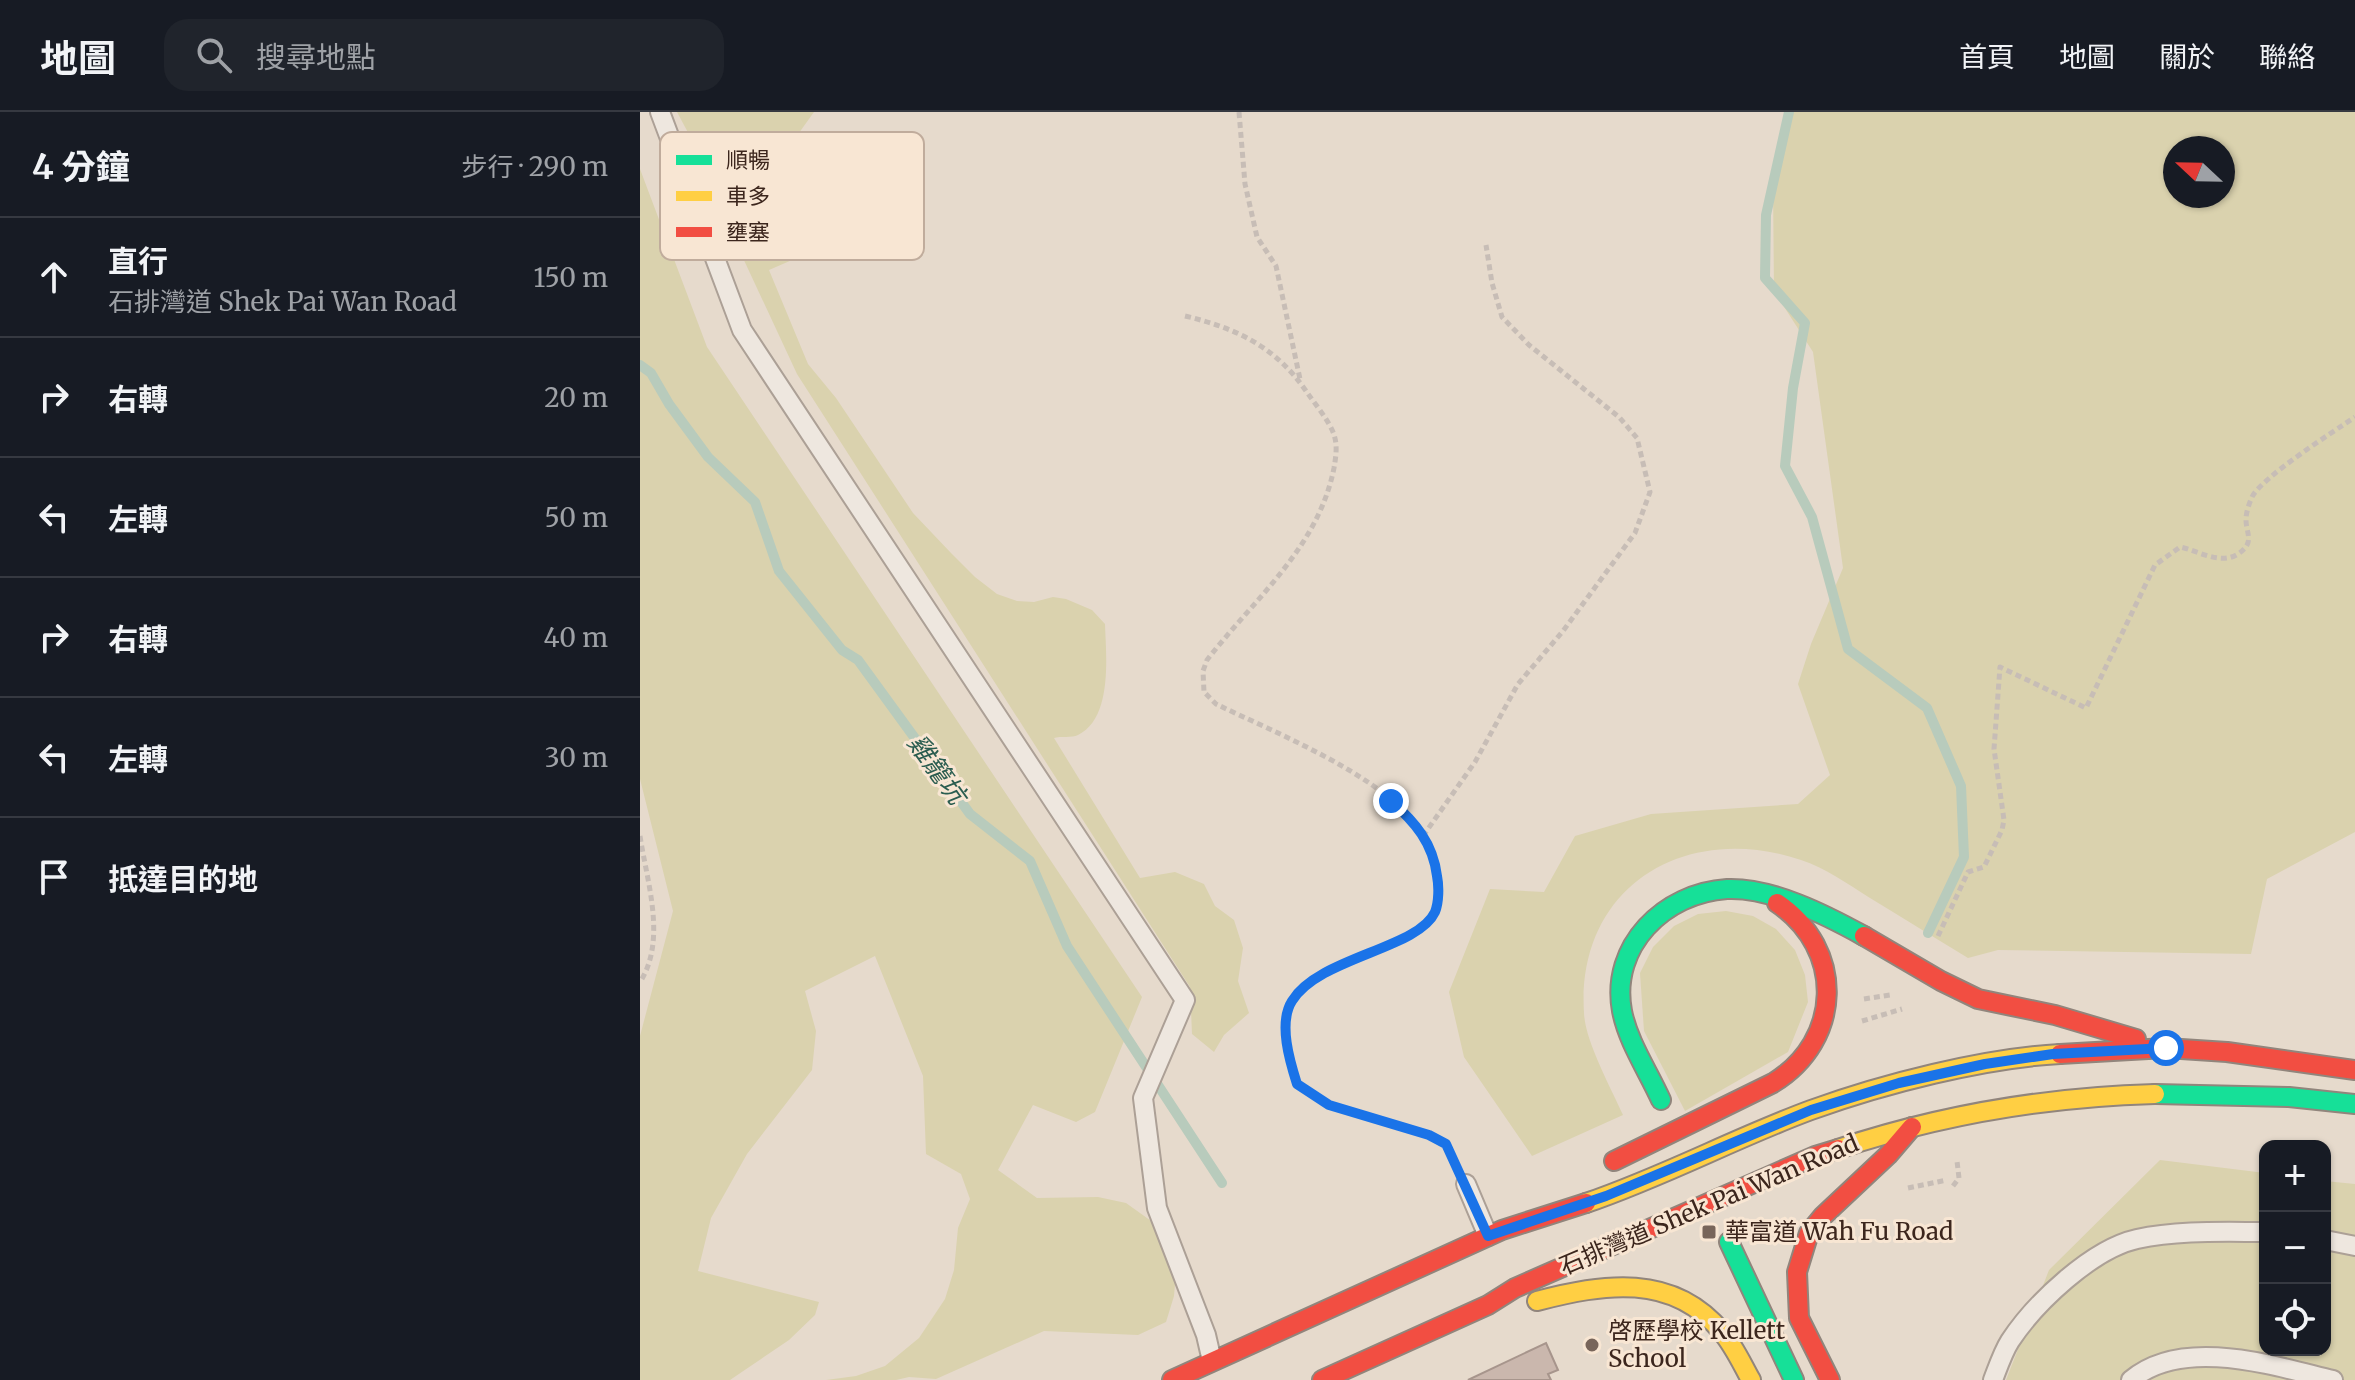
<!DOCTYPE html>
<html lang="zh-TW">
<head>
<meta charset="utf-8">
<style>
	:root { --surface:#171b24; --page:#20242c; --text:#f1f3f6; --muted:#9ea1a6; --line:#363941 }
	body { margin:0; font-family:Merriweather,"Noto Sans TC",serif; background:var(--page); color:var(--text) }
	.controls { position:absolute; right:24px; bottom:24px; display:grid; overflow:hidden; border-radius:16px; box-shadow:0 2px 6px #0004 }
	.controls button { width:72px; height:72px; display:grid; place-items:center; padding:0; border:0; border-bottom:2px solid var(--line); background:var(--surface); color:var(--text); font:40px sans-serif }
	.compass { position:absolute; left:1523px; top:24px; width:72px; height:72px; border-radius:50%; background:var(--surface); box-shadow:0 2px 6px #0004; rotate:292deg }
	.stop { position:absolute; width:24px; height:24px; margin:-18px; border:6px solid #1a73e8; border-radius:50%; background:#fff }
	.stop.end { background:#1a73e8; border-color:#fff; box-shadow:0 2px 8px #0008 }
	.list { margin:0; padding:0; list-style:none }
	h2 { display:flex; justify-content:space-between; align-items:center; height:104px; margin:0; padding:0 32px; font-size:34px }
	h2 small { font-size:26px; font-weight:400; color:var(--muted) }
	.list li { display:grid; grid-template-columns:52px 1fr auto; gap:24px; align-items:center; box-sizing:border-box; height:120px; padding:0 32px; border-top:2px solid var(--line) }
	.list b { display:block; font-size:30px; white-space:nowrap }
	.list p { margin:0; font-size:26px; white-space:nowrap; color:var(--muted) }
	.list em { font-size:26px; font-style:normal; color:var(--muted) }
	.icon { flex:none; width:44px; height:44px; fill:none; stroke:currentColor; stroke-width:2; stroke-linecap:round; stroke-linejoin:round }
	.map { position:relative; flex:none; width:1715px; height:1268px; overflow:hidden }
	header { display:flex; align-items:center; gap:48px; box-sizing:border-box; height:112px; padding:0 40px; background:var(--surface); border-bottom:2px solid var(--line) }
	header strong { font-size:38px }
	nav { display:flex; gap:44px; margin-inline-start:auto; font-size:28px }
	.search { width:560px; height:72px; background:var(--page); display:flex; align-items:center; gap:20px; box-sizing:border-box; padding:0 28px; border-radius:24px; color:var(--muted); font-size:30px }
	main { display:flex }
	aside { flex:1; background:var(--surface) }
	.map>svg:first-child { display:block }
</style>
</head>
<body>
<header>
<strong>地圖</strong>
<div class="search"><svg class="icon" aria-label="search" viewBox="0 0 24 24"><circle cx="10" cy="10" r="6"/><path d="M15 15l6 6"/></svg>搜尋地點</div>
<nav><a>首頁</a><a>地圖</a><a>關於</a><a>聯絡</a></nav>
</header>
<main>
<aside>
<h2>4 分鐘<small>步行 · 290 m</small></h2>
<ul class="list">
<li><svg class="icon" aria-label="ahead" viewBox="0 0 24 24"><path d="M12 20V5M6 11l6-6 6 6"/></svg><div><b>直行</b><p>石排灣道 Shek Pai Wan Road</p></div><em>150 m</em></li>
<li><svg class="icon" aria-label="right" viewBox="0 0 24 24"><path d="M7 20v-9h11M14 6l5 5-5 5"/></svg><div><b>右轉</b></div><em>20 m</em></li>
<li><svg class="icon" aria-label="left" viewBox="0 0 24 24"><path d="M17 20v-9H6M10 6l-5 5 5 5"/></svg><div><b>左轉</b></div><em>50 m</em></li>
<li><svg class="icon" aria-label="right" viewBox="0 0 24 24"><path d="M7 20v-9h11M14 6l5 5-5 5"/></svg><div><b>右轉</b></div><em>40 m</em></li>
<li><svg class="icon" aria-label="left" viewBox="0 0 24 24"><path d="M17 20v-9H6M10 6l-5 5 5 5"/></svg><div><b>左轉</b></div><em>30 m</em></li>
<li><svg class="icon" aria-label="arrive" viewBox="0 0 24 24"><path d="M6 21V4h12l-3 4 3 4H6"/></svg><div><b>抵達目的地</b></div></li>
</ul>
</aside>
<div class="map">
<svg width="1715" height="1268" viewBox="0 0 1715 1268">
	<rect width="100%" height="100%" fill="#e6dacc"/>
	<g fill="#dad2ae" fill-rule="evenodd">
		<path d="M37 0H174L141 46 127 53 159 145 129 158 168 252 196 286 273 401 311 441 335 465 357 482 377 489 394 490 413 485 426 487 452 498 465 512C466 543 473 606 438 623 432 626 420 624 414 626L500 766 535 760 564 772 575 794 594 808 603 836 598 869 609 901 584 923 574 940 552 922 550 875 157 262 89 116 67 56Z"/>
		<path d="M1147 0H1715V720L1627 767 1611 842 1358 838 1328 846C1295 826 1263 806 1230 786 1208 772 1185 756 1161 748 1046 709 936 774 944 901 945 929 971 976 983 1003L892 1044 824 945 809 880 850 777 904 780 935 724 1011 702 1158 692 1190 663 1158 572 1171 532 1203 456 1173 240 1134 179 1133 73ZM1535 36H1583V84H1535Z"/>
		<polygon points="0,57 67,235 502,885 455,1000 436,1010 393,993 358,1058 397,1086 458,1085 486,1091 528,1121 537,1149 534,1184 526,1210 498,1223 404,1219 296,1267 269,1265 256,1268 186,1268 216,1264 245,1254 279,1226 305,1187 314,1158 318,1116 330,1087 321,1062 286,1042 283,964 235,844 165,879 176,919 172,958 107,1042 71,1106 58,1159 179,1190 175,1203 149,1228 90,1268 0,1268 0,924 33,799 0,667"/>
		<polygon points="1086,799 1113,804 1136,817 1155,838 1165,863 1168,890 1148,940 1045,999 1004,919 1000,861 1013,835 1034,814 1058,802"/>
		<polygon points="1520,1048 1625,1061 1625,1238 1685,1238 1685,1069 1715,1072 1715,1268 1366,1268 1409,1158"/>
	</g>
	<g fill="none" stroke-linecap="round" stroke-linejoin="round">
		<g stroke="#b8cbbc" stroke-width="10">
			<polyline points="1149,0 1126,103 1125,166 1165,211 1153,276 1145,354 1172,405 1208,537 1287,596 1321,674 1324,745 1288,821"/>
			<polyline points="0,253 11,261 29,292 68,345 115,390 139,459 202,538 218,548 330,702 390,749 427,834 582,1071"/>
		</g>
	</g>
	<polygon fill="#cab7ad" stroke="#a7958c" stroke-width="2" points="906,1231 918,1258 908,1262 911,1268 828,1268"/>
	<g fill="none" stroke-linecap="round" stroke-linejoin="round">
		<defs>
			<g id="lane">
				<polyline points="20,0 102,218 545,888 503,986 517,1096 566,1223 572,1249"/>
				<polyline points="826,1072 848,1124"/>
				<polyline points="1685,1128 1715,1134"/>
				<path d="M1353 1268C1358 1255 1363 1240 1370 1229 1395 1191 1452 1137 1497 1127 1538 1118 1583 1120 1625 1120"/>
				<path d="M1491 1268C1543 1224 1634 1254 1693 1268"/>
			</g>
			<g id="fast">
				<polyline points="1515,982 1649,985 1715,992"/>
				<path d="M1021 988C1008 959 988 930 982 899 970 834 1024 781 1087 777 1131 775 1186 803 1224 824"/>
				<polyline points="1089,1130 1154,1268"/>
			</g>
			<g id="slow">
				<path d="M1198 1037C1300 1003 1407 985 1515 982"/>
				<path d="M946 1091C1023 1065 1095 1026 1171 998 1243 972 1344 946 1420 942"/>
				<path d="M897 1189C963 1172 1032 1160 1082 1220 1094 1234 1102 1252 1111 1268"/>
			</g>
			<g id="jam">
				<polyline points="1224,824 1301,869 1338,887 1415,903 1496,927"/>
				<polyline points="1420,942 1526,936 1587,940 1715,958"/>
				<path d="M974 1049 1133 971C1203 928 1205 837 1137 791"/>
				<polyline points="532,1268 862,1118 946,1091"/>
				<polyline points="682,1268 848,1193 875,1176 1175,1044 1198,1037"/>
				<polyline points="1190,1268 1159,1206 1157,1160 1169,1121 1183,1104 1248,1043 1272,1015"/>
			</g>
		</defs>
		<use href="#lane" stroke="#aca096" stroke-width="22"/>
		<use href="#fast" stroke="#91857c" stroke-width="22"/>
		<use href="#slow" stroke="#91857c" stroke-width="22"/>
		<use href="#jam" stroke="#91857c" stroke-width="22"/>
		<g stroke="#c7bdb6" stroke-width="5" stroke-dasharray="6 4" stroke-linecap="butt">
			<polyline points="599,0 605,72 617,125 636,154 660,267"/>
			<path d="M545 204C596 216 636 235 666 279 675 292 687 306 693 320 698 332 696 344 694 356 678 436 615 486 567 548L563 559 564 580 576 592C638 622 729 658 774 709 788 724 795 745 798 764 800 782 797 802 782 814 746 841 676 849 652 889 639 911 650 950 657 972L689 993 789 1023 806 1032 816 1053"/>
			<path d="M0 724C7 770 27 828 0 870"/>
			<polyline points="783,724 835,650 878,572 923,519 995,421 1010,380 997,326 979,305 889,233 862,205 852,171 846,133"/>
			<path d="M1298 824 1328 760 1344 755 1362 718 1364 708 1354 637 1360 555 1446 596 1515 453 1540 435C1560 439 1585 457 1604 437 1613 428 1606 419 1606 408 1606 400 1609 392 1612 385 1622 365 1693 320 1715 305"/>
			<polyline points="1224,887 1250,883"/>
			<polyline points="1222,909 1262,897"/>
			<polyline points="1313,1074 1319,1066 1317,1049"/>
			<polyline points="1268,1076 1307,1068"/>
		</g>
		<use href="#lane" stroke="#eee7df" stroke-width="18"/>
		<use href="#fast" stroke="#16e098" stroke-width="18"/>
		<use href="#slow" stroke="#ffcf43" stroke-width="18"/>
		<use href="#jam" stroke="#f24e42" stroke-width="18"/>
	</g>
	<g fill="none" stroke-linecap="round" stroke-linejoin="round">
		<path stroke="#1a73e8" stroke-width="10" d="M751 689C775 710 793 731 797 764 799 774 799 790 795 800 778 837 679 845 652 889 638 911 650 950 657 972L689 993 789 1023 806 1032 848 1124 966 1084 1171 998 1259 971 1345 952 1413 942 1526 936"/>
	</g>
	<g fill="#78655a" stroke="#f8e6d3" stroke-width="3">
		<rect x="1061" y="1112" width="16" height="16" rx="4"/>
		<circle cx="952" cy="1233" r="8"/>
	</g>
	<g text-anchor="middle" stroke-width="6" stroke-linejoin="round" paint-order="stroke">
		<g font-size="24" fill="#3c261d" stroke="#f8e6d3">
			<text transform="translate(1069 1093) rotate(-23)" y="8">石排灣道 Shek Pai Wan Road</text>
		</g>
		<g font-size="24" fill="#3c261d" stroke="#f8e6d3" text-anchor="start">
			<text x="1085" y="1128">華富道 Wah Fu Road</text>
			<text x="968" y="1227">啓歷學校 Kellett<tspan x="968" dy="28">School</tspan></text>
		</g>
		<g font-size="26" font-style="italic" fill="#2b5d50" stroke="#f8e6d3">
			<text transform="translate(297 657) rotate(54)" y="9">雞籠坑</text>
		</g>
	</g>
	<rect x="20" y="20" width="264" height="128" rx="12" fill="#f8e6d3" stroke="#c0ac9c" stroke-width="2"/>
	<rect x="36" y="43" width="36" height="10" fill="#16e098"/>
	<rect x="36" y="79" width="36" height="10" fill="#ffcf43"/>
	<rect x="36" y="115" width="36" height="10" fill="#f24e42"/>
	<g font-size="22" fill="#3c261d">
		<text x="86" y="56">順暢</text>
		<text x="86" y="92">車多</text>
		<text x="86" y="128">壅塞</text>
	</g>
</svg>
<div class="controls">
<button>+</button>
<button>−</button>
<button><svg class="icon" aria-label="locate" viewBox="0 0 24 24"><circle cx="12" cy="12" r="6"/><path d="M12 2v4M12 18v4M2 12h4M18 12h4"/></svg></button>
</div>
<svg class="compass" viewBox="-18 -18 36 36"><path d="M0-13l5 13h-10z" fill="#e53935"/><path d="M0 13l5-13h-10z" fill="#9ea1a6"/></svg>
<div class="stop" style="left:1526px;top:936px"></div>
<div class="stop end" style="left:751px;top:689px"></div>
</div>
</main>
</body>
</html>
